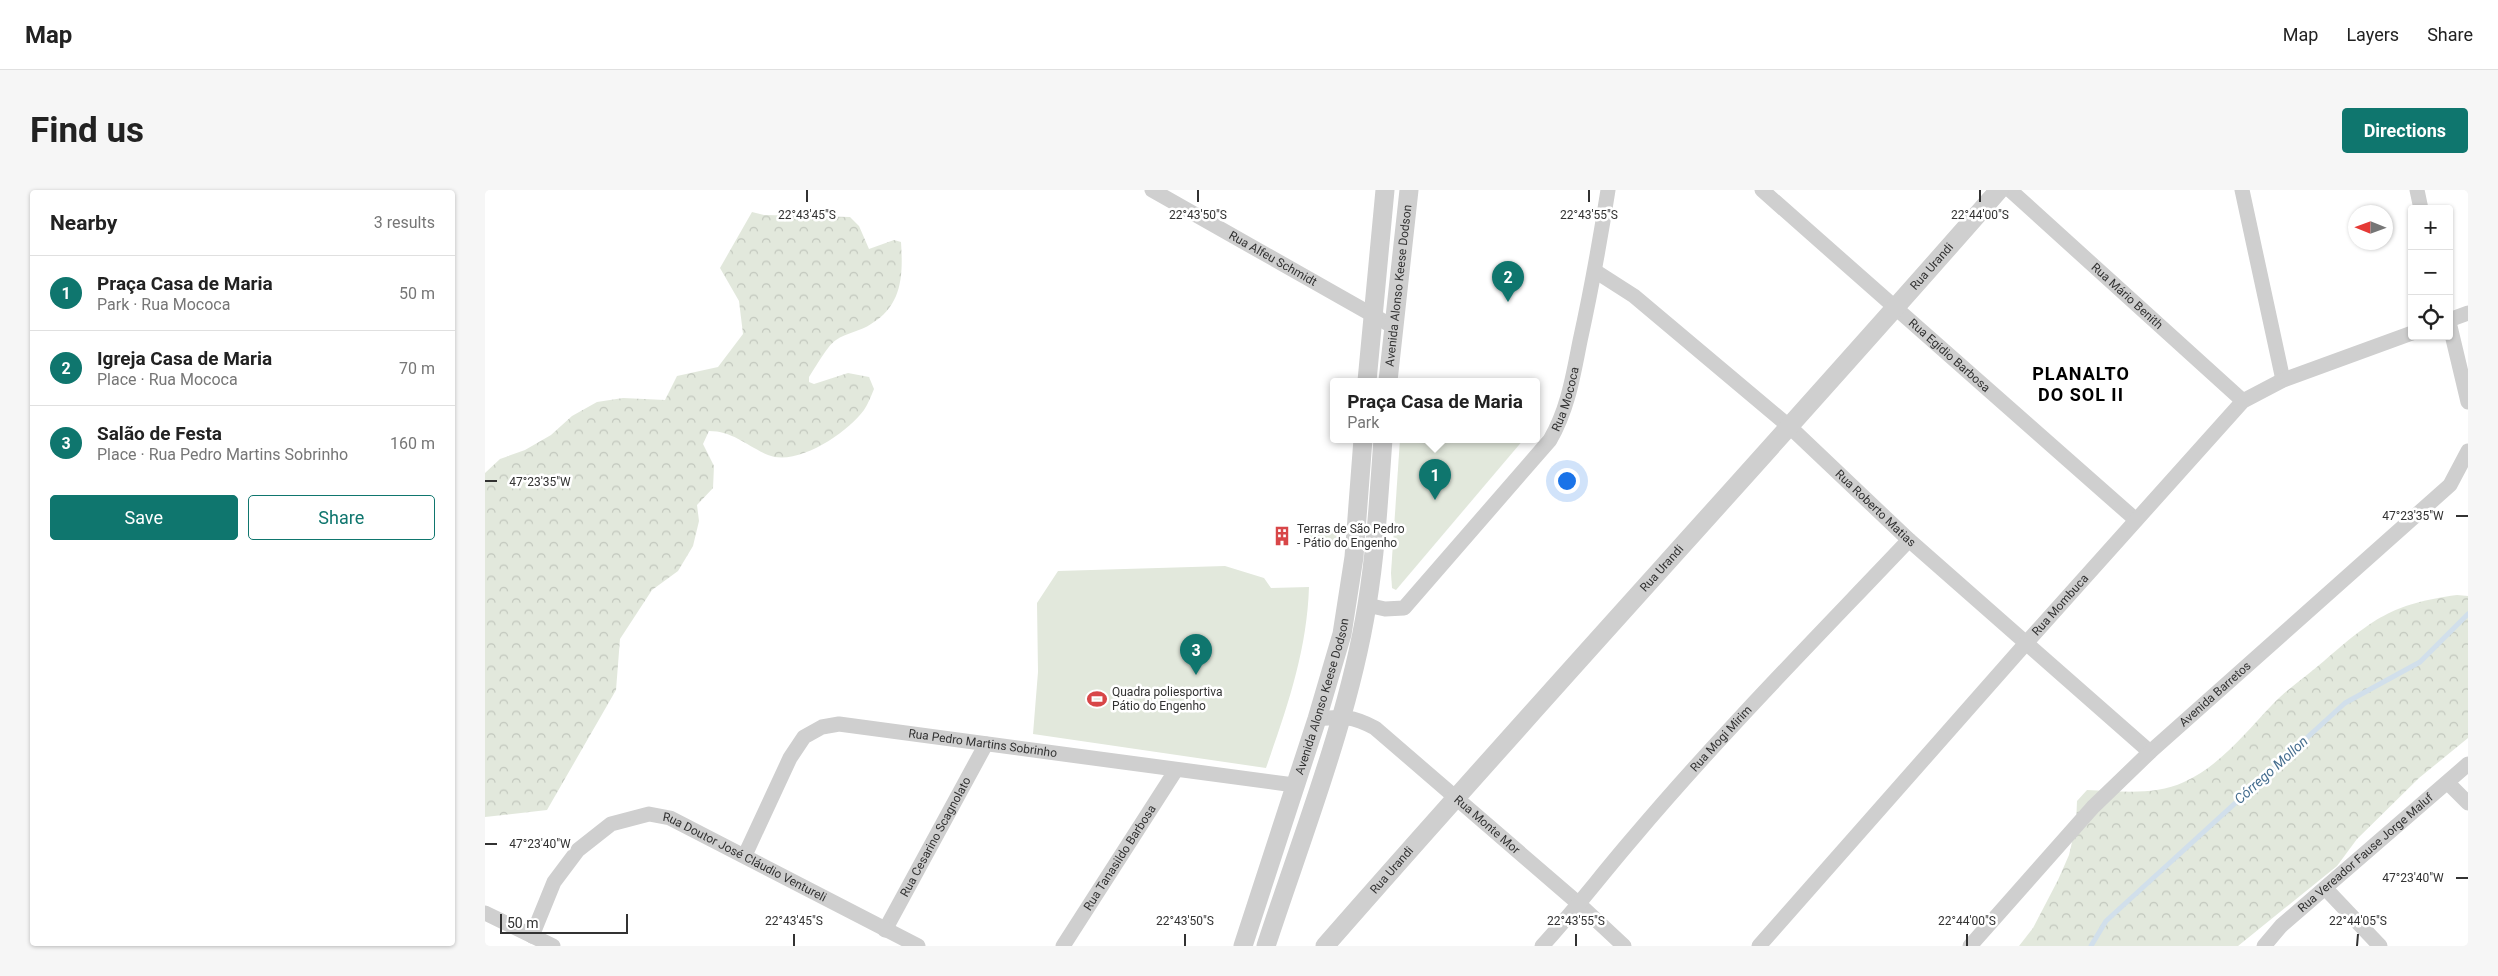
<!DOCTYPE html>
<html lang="en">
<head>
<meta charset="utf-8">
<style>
	:root { --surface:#fff; --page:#f6f6f6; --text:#222; --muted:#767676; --line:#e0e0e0; --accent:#0f766e }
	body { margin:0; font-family:Roboto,sans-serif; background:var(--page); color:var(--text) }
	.controls { position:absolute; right:15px; top:15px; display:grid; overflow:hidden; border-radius:5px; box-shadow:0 1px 4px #0004 }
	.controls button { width:45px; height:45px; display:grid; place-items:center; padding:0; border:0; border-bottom:1px solid var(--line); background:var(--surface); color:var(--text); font:25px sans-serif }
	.compass { position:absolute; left:1863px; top:15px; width:45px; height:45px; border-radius:50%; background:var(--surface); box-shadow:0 1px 4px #0004; rotate:271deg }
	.scale { position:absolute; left:15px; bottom:12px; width:128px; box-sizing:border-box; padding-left:5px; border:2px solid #323232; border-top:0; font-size:14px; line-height:18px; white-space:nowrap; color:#323232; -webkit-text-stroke:4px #fff; paint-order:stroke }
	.you { position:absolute; left:1081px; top:290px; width:18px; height:18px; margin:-12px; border:4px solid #fff; border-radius:50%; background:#1a73e8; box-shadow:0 0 0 8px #1a73e833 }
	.badge { display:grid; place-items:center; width:32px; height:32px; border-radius:50%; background:var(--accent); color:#fff; font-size:16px; font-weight:700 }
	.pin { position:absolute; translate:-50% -41px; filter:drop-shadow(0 1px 2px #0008) }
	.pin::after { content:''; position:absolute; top:26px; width:18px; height:15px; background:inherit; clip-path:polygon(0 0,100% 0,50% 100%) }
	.popup { position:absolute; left:845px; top:188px; width:210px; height:65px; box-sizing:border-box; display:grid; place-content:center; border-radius:5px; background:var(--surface); filter:drop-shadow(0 1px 4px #0005); font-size:16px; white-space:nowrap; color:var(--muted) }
	.popup b { font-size:19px; color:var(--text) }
	.popup::after { content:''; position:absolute; left:50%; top:100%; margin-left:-10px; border:10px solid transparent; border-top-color:var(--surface) }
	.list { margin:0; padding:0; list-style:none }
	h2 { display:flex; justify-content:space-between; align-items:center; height:65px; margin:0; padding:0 20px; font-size:21px }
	h2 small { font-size:16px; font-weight:400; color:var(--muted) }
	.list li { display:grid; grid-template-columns:32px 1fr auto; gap:15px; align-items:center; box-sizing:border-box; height:75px; padding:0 20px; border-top:1px solid var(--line) }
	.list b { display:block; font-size:19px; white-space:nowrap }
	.list p { margin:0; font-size:16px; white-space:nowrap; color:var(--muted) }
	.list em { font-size:16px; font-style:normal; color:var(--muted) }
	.actions { display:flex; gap:10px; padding:15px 20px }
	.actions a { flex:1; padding:11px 0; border:1px solid var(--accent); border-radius:5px; text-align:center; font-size:18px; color:var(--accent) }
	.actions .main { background:var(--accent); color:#fff }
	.icon { flex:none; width:28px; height:28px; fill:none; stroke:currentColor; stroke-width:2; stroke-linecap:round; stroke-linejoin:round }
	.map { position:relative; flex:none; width:1983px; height:756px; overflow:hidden; border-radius:5px }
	header { display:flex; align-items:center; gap:30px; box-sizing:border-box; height:70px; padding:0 25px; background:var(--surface); border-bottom:1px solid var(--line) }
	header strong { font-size:24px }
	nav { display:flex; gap:28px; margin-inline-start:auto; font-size:18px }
	.intro { display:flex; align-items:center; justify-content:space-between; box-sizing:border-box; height:120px; padding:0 30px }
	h1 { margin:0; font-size:35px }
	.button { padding:12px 22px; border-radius:5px; background:var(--accent); color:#fff; font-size:18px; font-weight:700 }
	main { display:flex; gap:30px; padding:0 30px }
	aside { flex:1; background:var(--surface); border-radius:5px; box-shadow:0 1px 4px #0004 }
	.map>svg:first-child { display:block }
</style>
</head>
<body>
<header>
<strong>Map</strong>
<nav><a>Map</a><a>Layers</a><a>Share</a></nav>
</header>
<div class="intro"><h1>Find us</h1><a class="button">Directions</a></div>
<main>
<aside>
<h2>Nearby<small>3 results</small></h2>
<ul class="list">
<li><span class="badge">1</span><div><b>Praça Casa de Maria</b><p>Park · Rua Mococa</p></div><em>50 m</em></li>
<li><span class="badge">2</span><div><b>Igreja Casa de Maria</b><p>Place · Rua Mococa</p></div><em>70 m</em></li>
<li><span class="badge">3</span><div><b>Salão de Festa</b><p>Place · Rua Pedro Martins Sobrinho</p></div><em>160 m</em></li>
</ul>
<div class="actions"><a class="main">Save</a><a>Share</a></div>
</aside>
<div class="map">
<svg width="1983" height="756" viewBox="0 0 1983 756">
	<defs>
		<pattern id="forest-crowns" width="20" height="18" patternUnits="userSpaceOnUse" patternTransform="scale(1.25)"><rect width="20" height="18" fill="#e2e8dc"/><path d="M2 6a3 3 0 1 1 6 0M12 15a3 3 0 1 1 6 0" fill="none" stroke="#c2c7bd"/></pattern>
	</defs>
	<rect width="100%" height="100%" fill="#fff"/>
	<g fill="url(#forest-crowns)">
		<path d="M267 22 279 25 365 27 374 36 384 59 409 50 416 52C418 84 418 115 386 134 376 141 361 143 351 150 342 156 330 178 324 187V192L329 194 363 183 384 187 389 199C386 206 383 214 379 220 362 243 312 277 283 265 262 256 248 241 224 241L218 254 229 276 228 298 212 315 214 331 208 356 193 381 167 400 135 449 131 500 62 620 0 627V283L15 269 40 260 66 245 87 226 112 212 138 208 180 210 192 186 233 177 258 144 254 111 235 78Z"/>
		<path d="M1972 405 1983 406V548L1934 588 1872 649 1852 676 1753 756H1534L1548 738 1573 690 1584 665 1591 635 1592 611 1602 600C1634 601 1669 606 1699 592 1736 575 1760 543 1787 515 1803 498 1822 486 1839 471 1888 429 1906 414 1972 405Z"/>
	</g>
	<g fill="#e2e8dc">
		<polygon points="915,249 1039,249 911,400 907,398 906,383"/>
		<polygon points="827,342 849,342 853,345 852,352 849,355 826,354 822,348"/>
		<path d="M740 376 779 388 786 398 824 397C822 461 802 518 781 578L548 544 553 482 552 413 573 381Z"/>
	</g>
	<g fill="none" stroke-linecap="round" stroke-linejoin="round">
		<polyline stroke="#d1dfeb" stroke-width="5" points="1606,756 1621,731 1860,513 1935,472 1983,424"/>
		<g stroke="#cfcfcf" stroke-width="15">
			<path id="s1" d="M667 0 907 136"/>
			<path id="s2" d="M1277 0 1651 330"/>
			<path id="s3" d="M1525 0 1758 211"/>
			<polyline points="1757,0 1798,190"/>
			<polyline points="1932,0 1936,19"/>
			<path id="s4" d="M1110 81 1149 106 1306 238 1424 350 1665 562"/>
			<polyline points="1964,130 1983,123"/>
			<polyline points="1964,132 1983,212"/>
			<path id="s5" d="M882 415 900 419 919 418 1065 250C1083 219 1088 186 1095 151 1106 101 1115 51 1123 0"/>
			<path id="s6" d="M832 529C856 526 868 526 890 538L1094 714 1139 756"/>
			<polyline points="1963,593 1983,613"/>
			<path id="s7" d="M260 665 305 568 319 547 337 537 354 534 809 595"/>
			<polyline points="1841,699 1895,756"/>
			<polyline points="0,723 68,756"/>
			<path id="s8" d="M400 740 501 554"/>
			<path id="s9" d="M47 746 69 692 93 660 126 634 164 624 185 628 433 756"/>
			<path id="s10" d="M578 756 691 580"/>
			<path id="s11" d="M1057 756C1089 721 1117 684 1148 648 1235 545 1331 448 1424 350"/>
			<path id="s12" d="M1274 756 1542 452 1758 211 1798 190 1927 143"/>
			<path id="s13" d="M1485 756 1608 617 1665 562 1965 295 1983 261"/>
			<path id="s14" d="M1779 756 1796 736 1983 574"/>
		</g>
		<g stroke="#cfcfcf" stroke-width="19">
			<polyline points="882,191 900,0"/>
			<path id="s15" d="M903 191 924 0"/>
			<path id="s16" d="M758 756 832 529 857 444 869 367 878 249"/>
			<path d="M781 756C817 646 864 528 882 415 891 360 894 304 898 249"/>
			<path id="s17" d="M840 756C1062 502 1292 254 1514 0"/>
		</g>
	</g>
	<path fill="none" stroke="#323232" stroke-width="2" d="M322 12V0M713 12V0M1104 12V0M1495 12V0M0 291H12M1971 326H1983M0 654H12M1971 688H1983M309 756V744M700 756V744M1091 756V744M1482 756V744M1872 756 1873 744"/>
	<defs>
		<symbol id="building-bare" viewBox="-9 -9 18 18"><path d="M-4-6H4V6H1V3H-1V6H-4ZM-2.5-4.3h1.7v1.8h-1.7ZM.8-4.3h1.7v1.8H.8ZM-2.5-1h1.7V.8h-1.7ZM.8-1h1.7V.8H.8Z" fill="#d84648" stroke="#fff" stroke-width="2.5" paint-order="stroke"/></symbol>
		<symbol id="stadium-bare" viewBox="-9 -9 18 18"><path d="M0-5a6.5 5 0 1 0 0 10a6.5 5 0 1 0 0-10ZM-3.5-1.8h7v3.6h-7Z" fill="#d84648" stroke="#fff" stroke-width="2.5" paint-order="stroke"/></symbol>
	</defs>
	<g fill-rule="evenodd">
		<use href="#building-bare" x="783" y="332" width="28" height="28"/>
		<use href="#stadium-bare" x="598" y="495" width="28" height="28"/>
	</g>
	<g text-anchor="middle" stroke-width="5" stroke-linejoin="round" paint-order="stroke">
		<g font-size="12" fill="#323232" stroke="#fff">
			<text dy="4" stroke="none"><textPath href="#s1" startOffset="139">Rua Alfeu Schmidt</textPath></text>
			<text dy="4" stroke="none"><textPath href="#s17" startOffset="911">Rua Urandi</textPath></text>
			<text dy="4" stroke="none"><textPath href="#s15" startOffset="96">Avenida Alonso Keese Dodson</textPath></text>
			<text dy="4" stroke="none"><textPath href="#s3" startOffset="158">Rua Mário Benith</textPath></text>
			<text dy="4" stroke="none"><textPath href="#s2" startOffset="250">Rua Egidio Barbosa</textPath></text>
			<text dy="4" stroke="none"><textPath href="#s5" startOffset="304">Rua Mococa</textPath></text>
			<text dy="4" stroke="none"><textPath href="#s4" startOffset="368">Rua Roberto Matias</textPath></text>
			<text dy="4" stroke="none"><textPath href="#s17" startOffset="506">Rua Urandi</textPath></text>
			<text dy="4" stroke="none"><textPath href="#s12" startOffset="455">Rua Mombuca</textPath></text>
			<text dy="4" stroke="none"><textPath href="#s13" startOffset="352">Avenida Barretos</textPath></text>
			<text dy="4" stroke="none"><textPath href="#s16" startOffset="262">Avenida Alonso Keese Dodson</textPath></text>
			<text dy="4" stroke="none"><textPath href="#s11" startOffset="274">Rua Mogi Mirim</textPath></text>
			<text dy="4" stroke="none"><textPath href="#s7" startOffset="315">Rua Pedro Martins Sobrinho</textPath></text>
			<text dy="4" stroke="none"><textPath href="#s6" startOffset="208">Rua Monte Mor</textPath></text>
			<text dy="4" stroke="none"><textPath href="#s8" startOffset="106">Rua Cesarino Scagnolato</textPath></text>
			<text dy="4" stroke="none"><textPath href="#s14" startOffset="138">Rua Vereador Fause Jorge Maluf</textPath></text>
			<text dy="4" stroke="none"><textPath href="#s9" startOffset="285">Rua Doutor José Cláudio Ventureli</textPath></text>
			<text dy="4" stroke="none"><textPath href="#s10" startOffset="105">Rua Tanasildo Barbosa</textPath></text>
			<text dy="4" stroke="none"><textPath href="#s17" startOffset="101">Rua Urandi</textPath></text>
		</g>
		<g font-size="12" fill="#323232" stroke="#fff" text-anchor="start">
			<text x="812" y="343">Terras de São Pedro<tspan x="812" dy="14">- Pátio do Engenho</tspan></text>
			<text x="627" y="506">Quadra poliesportiva<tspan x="627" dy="14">Pátio do Engenho</tspan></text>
		</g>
		<g font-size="14" font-style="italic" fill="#466e8f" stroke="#fff">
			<text transform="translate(1786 580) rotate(-42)" y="5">Córrego Mollon</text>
		</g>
		<g font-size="18" font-weight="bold" letter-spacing="1" fill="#000" stroke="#fff">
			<text x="1596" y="190">PLANALTO<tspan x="1596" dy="21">DO SOL II</tspan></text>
		</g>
	</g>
	<g font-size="12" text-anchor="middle" fill="#323232" stroke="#fff" stroke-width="5" stroke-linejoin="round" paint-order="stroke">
		<text x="322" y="29">22°43'45"S</text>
		<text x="713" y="29">22°43'50"S</text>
		<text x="1104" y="29">22°43'55"S</text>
		<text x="1495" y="29">22°44'00"S</text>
		<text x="55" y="296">47°23'35"W</text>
		<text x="1928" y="330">47°23'35"W</text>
		<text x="55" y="658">47°23'40"W</text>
		<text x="1928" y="692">47°23'40"W</text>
		<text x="309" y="735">22°43'45"S</text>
		<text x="700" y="735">22°43'50"S</text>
		<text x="1091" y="735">22°43'55"S</text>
		<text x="1482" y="735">22°44'00"S</text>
		<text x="1873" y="735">22°44'05"S</text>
	</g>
</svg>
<div class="controls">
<button>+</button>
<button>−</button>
<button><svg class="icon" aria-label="locate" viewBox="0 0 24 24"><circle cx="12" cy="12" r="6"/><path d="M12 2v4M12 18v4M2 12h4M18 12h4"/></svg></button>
</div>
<svg class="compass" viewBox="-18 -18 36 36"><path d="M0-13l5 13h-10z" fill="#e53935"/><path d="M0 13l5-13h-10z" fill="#767676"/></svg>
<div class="scale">50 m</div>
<div class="you"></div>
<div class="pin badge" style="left:950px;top:310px">1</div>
<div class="popup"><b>Praça Casa de Maria</b>Park</div>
<div class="pin badge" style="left:1023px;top:112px">2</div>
<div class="pin badge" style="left:711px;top:485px">3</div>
</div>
</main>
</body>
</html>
